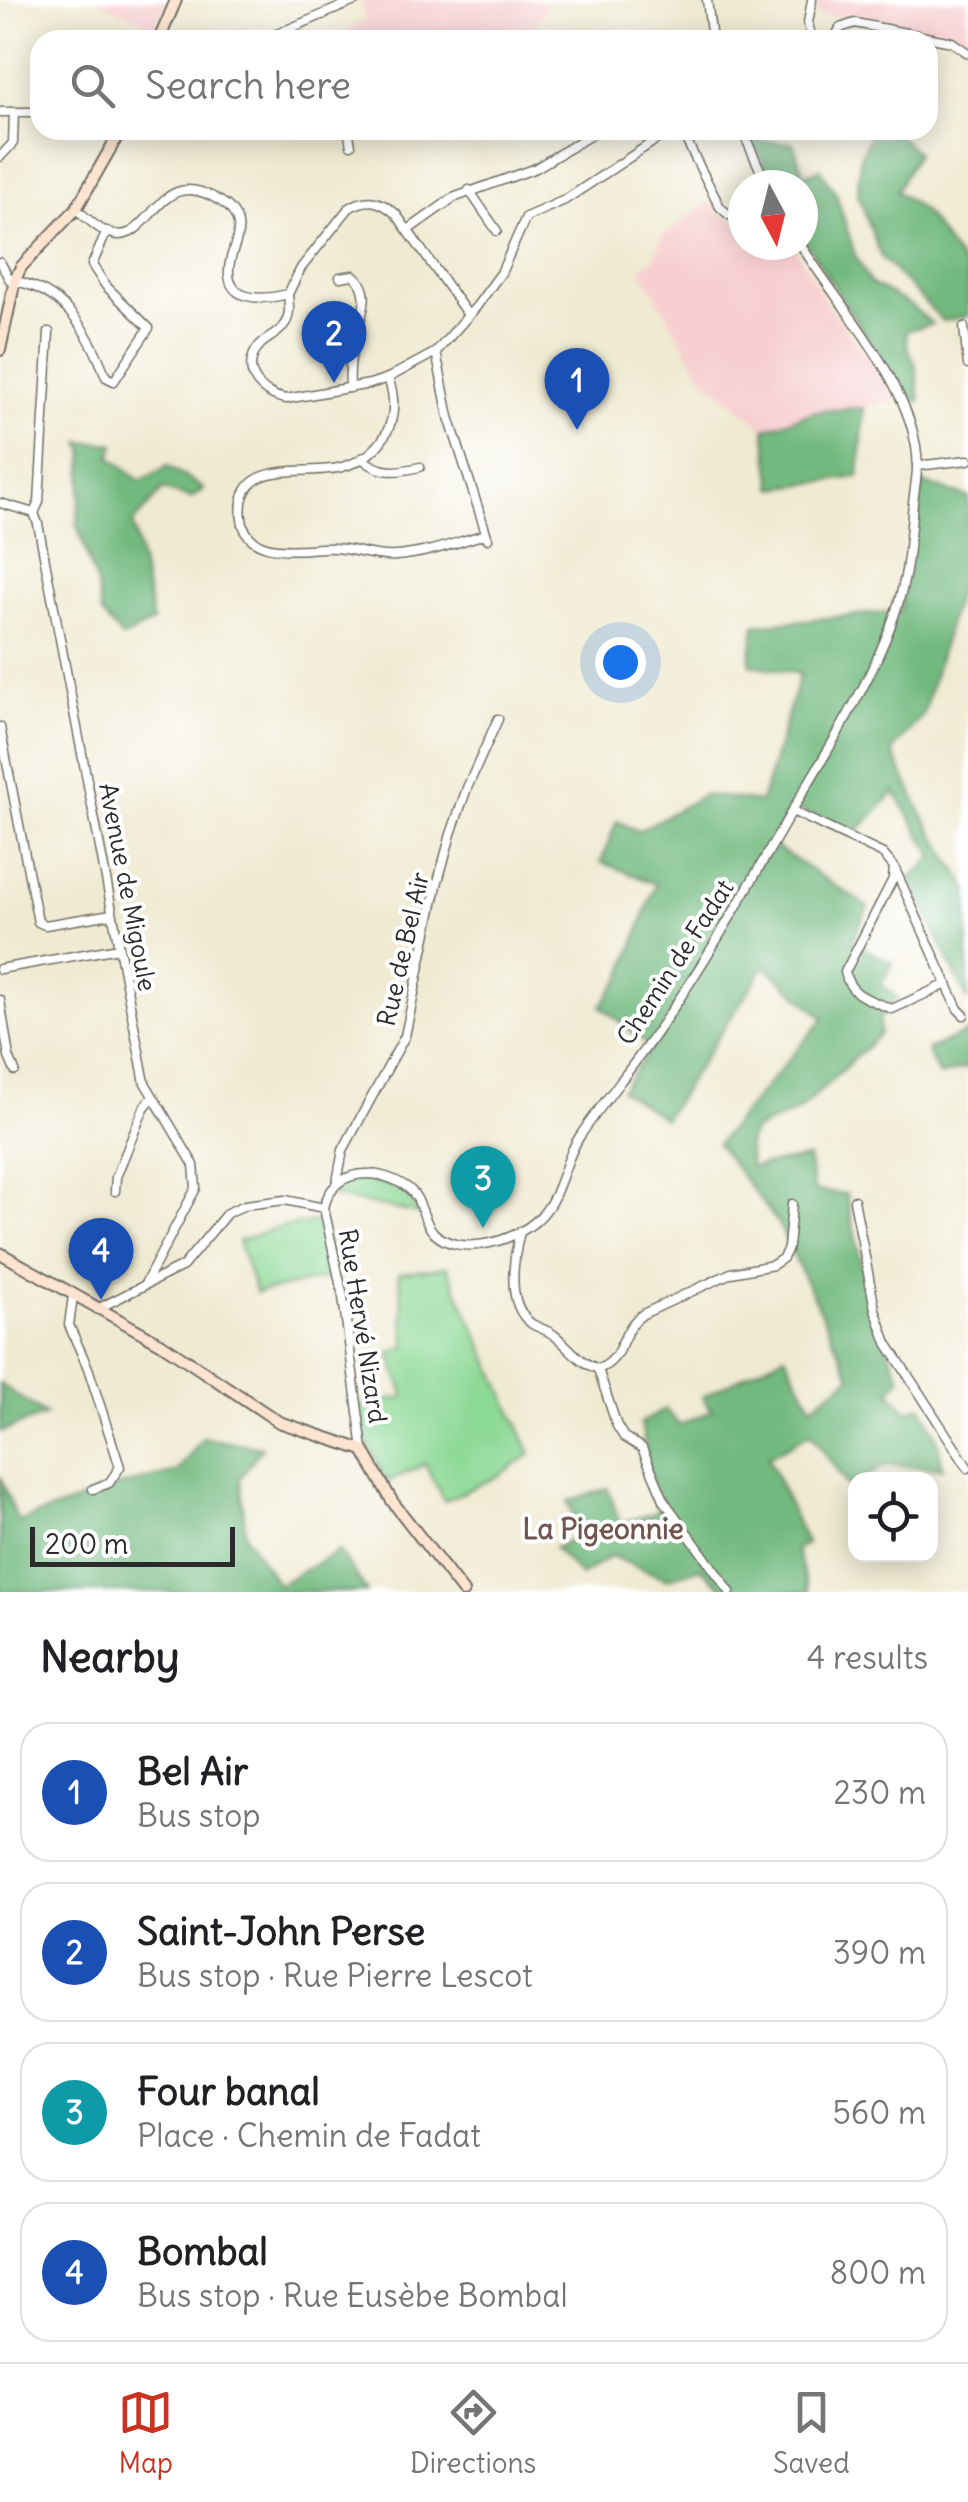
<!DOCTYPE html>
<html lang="en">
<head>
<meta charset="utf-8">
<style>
	:root { --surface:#fff; --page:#f6f6f6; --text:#202124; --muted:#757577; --line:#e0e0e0; --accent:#c8321e }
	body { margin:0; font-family:Delius,sans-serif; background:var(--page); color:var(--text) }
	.controls { position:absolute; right:30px; bottom:30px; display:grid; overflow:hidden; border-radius:20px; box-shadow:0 5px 25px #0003 }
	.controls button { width:90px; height:90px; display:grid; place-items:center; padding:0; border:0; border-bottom:2px solid var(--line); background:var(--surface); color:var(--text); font:50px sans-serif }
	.compass { position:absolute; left:728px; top:170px; width:90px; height:90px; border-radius:50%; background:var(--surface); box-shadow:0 5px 25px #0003; rotate:173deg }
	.scale { position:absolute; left:30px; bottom:25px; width:205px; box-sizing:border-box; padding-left:10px; border:5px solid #2b2b2b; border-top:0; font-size:28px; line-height:35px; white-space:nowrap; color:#2b2b2b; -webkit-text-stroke:8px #fff; paint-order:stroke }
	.you { position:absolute; left:620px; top:662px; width:35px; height:35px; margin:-25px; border:8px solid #fff; border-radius:50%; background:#1a73e8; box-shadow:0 0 0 15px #1a73e833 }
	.badge { display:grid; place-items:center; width:65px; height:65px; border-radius:50%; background:var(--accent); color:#fff; font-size:32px; font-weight:700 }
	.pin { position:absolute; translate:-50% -82px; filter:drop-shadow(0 2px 5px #0008) }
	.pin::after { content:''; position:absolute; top:52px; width:35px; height:30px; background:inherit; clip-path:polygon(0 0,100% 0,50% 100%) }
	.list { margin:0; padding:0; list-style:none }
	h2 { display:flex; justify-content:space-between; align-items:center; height:130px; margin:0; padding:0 40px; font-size:42px }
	h2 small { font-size:32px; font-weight:400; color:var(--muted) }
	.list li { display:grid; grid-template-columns:65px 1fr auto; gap:30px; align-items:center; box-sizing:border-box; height:140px; margin:0 20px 20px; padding:0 20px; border:2px solid var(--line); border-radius:30px }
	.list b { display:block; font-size:38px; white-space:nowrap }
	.list p { margin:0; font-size:32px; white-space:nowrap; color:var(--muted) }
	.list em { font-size:32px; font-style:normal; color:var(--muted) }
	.icon { flex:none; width:55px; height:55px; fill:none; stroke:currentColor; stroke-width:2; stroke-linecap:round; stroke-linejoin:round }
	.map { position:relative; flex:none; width:968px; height:1592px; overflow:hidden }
	.search { position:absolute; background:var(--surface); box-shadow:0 5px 25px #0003; left:30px; right:30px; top:30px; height:110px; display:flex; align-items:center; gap:25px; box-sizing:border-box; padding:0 35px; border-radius:30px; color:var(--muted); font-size:38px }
	.sheet { height:770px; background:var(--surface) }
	nav { display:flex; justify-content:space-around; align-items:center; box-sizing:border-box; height:140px; border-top:2px solid var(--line); background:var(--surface); font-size:28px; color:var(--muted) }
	nav a { display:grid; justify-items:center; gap:5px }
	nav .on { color:var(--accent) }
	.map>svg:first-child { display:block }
</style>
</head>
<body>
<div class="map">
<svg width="968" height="1592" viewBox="0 0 968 1592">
	<rect width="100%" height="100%" fill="#fff"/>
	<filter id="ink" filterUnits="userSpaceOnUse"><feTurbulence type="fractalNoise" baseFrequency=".01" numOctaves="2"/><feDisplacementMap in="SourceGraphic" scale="20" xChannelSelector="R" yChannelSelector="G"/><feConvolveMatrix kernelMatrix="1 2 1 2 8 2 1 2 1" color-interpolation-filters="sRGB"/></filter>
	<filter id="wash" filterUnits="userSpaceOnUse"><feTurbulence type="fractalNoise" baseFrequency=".0048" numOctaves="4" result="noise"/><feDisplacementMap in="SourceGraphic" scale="40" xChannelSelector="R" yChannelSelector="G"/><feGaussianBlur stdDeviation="2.25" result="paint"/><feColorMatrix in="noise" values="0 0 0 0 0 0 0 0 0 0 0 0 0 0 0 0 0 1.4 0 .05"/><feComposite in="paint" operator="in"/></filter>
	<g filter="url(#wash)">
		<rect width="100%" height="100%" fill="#efead1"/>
		<g fill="#f7cfd0">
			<polygon points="96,0 167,0 156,27"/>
			<polygon points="366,0 550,0 528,40 351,40 347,30 366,19 361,3"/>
			<polygon points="818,0 968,0 968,43 953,37 878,22 816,14"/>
			<polygon points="710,201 718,213 743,223 743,245 793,245 828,305 898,400 864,408 816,411 765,429 702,376 640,268 654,259 662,237"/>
		</g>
		<g fill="#8dd996" stroke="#5c8260" stroke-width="2.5">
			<polygon points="354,1179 365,1179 406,1191 418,1214 331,1196 338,1186"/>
			<polygon points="321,1221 336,1276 256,1293 238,1241 277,1228"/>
			<polygon points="447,1267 531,1454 498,1476 444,1501 425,1464 387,1482 363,1433 360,1406 405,1397 390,1353 406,1347 399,1273"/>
		</g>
		<g fill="#72b97f" stroke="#4e7255" stroke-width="2.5">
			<polygon points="873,130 893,130 917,153 896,191 923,211 968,272 968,316 943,321 881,257 858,194 860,157"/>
			<polygon points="753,141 793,143 804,175 820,169 836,194 855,255 870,283 910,305 932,324 906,331 907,346 915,363 920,401 907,400 803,238 803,185 774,185"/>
			<polygon points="864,408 859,477 773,488 765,429 816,411"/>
			<polygon points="81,442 115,444 111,457 140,481 168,466 204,489 191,498 163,489 133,523 153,622 122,638 101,613 97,585 77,524 85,452"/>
			<polygon points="922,483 968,497 968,554 923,715 892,751 923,816 968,889 968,1001 910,879 934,857 895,792 853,836 791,806 771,844 868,907 852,942 893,963 881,984 897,997 879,1020 880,1034 800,1110 754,1130 748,1142 750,1167 808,1158 814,1191 846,1194 873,1315 901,1378 890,1391 907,1411 922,1406 937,1438 943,1468 886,1465 862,1479 856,1480 855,1484 849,1488 811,1433 768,1457 806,1544 796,1549 809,1592 727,1592 701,1568 667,1579 611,1556 581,1576 554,1548 581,1537 568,1501 608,1488 620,1523 657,1512 641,1423 666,1409 679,1425 712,1411 702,1397 785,1355 812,1406 851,1376 778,1223 717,1144 824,1018 765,966 664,1119 621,1090 651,1048 601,1006 622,977 656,884 601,862 617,821 638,831 704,795 761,802 800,674 750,664 755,625 900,611"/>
			<polygon points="968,1032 968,1067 939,1076 927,1050"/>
			<polygon points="0,1384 46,1415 0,1432"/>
			<polygon points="203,1438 262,1447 240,1478 246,1537 278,1585 339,1551 367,1592 0,1592 0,1476 18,1522 120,1486 177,1472"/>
		</g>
	</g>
	<g filter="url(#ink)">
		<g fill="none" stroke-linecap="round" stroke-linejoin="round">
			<defs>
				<g id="street">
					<polyline points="707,0 712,40"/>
					<polyline points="812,0 808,23 812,40"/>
					<polyline points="263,40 357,0"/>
					<polyline points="834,40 840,28 855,23 952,42 968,53"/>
					<polyline points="0,112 39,112"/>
					<polyline points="348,130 351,145"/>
					<polyline points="681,130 720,207 729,215 743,220"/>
					<polyline points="742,130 767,185"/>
					<polyline points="0,157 13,143 14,112"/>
					<polyline points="469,190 497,231"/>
					<path d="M76 209C84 215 92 224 101 229 153 260 151 157 220 201 229 206 236 214 238 224 240 238 232 250 230 262 222 302 260 301 288 294L301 268 349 208C368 197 380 200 396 214L468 315"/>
					<polyline points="408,230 453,198 536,168 599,130"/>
					<path d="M0 262 10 280C63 288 89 331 106 377L114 381 149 328 106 286 92 265 107 231"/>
					<path d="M340 277 353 275C377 294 357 322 353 346 350 360 349 374 350 388"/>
					<path d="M288 294C289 305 291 316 284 325 278 335 266 338 259 346 239 371 261 395 286 399L370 384 388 378C403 418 384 455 342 467 308 477 234 455 242 519 248 563 307 546 335 548 356 549 375 558 396 556 427 554 457 542 486 534"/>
					<polyline points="964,327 968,365"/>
					<polyline points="436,352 449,417 488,539"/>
					<polyline points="388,378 436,352 476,307 501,273 526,217 565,200 671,130"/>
					<path d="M362 458C380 475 398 472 420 467"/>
					<polyline points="917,466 968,460"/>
					<polyline points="0,503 34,513 38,524 145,1083 194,1165 196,1188 146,1282"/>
					<polyline points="34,513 39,502 49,332"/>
					<polyline points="0,727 38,922 45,925 112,914"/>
					<path d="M792 811 883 854 894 867 893 879 845 972C849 996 871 1000 892 1009L947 984"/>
					<polyline points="894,867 958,1009 964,1015"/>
					<polyline points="0,969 119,948"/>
					<polyline points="0,1000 9,1057 15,1071"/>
					<polyline points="337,1182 343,1150 405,1036 437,885 451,834 467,788 498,719"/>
					<polyline points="115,1191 116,1177 144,1108 152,1098"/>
					<polyline points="854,1200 875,1309 887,1343 968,1468"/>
					<path d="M520 1232C513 1260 505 1305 532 1324 539 1328 547 1330 554 1335 570 1347 578 1362 598 1369 626 1359 618 1331 643 1314L731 1273 773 1265 783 1258 788 1248 792 1204"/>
					<polyline points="73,1296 69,1325 88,1368 120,1467 109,1483 93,1489"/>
					<polyline points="97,1309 183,1266 227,1213 245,1205 285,1200 324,1208"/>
					<polyline points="598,1369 617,1426 624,1437 642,1448 665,1502 730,1592"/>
					<path d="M363 1450 343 1297 324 1208C332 1168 378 1166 408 1188 422 1198 422 1221 434 1233 459 1258 516 1241 538 1219 562 1197 563 1159 582 1133 605 1100 631 1069 654 1036 705 964 748 887 792 811 831 744 888 657 904 581 909 559 910 536 912 514 913 494 919 473 917 454 909 380 840 308 801 245"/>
				</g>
				<g id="secondary">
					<polyline points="159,40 176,0"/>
					<polyline points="0,350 15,280 21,267 76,209 121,130"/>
					<polyline points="0,1253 162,1344 279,1422 363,1450 392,1501 463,1592"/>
				</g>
			</defs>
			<use href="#street" stroke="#706e65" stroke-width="11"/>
			<use href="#secondary" stroke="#706e65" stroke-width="14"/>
			<use href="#street" stroke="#fff" stroke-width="8"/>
			<use href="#secondary" stroke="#fde4d1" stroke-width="10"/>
		</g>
	</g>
	<g text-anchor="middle" stroke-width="8" stroke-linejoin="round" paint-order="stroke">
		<g font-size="25" fill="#2b2b2b" stroke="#fff">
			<text transform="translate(128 887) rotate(79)" y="9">Avenue de Migoule</text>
			<text transform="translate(403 949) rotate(-77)" y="9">Rue de Bel Air</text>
			<text transform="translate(675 962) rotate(-57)" y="9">Chemin de Fadat</text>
			<text transform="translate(363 1326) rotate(81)" y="9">Rue Hervé Nizard</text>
		</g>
		<g font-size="28" font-weight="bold" fill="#71564f" stroke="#fff">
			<text x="603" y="1539">La Pigeonnie</text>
		</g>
	</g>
</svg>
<div class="controls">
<button><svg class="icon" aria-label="locate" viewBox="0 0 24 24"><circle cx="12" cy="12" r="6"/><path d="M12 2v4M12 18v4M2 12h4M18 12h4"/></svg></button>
</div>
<svg class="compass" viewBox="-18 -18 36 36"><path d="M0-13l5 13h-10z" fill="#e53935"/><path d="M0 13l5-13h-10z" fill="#757577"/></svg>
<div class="scale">200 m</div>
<div class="you"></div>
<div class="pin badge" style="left:577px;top:430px;background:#1a4fb4">1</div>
<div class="pin badge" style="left:334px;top:383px;background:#1a4fb4">2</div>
<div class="pin badge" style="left:483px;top:1228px;background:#0f9aa8">3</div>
<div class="pin badge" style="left:101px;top:1300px;background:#1a4fb4">4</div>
<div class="search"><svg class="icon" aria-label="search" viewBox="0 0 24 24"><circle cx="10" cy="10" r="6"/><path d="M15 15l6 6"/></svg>Search here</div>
</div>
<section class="sheet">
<h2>Nearby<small>4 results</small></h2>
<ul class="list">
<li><span class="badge" style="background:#1a4fb4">1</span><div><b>Bel Air</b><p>Bus stop</p></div><em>230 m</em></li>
<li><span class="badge" style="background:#1a4fb4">2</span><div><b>Saint-John Perse</b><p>Bus stop · Rue Pierre Lescot</p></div><em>390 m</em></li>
<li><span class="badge" style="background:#0f9aa8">3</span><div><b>Four banal</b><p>Place · Chemin de Fadat</p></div><em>560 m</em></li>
<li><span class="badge" style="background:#1a4fb4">4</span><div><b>Bombal</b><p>Bus stop · Rue Eusèbe Bombal</p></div><em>800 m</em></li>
</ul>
</section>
<nav>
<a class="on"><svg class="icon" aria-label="map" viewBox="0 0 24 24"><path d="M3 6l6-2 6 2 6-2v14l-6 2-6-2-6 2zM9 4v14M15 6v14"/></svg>Map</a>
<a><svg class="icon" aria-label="directions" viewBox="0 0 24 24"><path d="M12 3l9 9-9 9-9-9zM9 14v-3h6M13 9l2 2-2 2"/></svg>Directions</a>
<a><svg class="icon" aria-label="saved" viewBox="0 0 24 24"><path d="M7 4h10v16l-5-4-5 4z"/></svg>Saved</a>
</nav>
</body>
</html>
